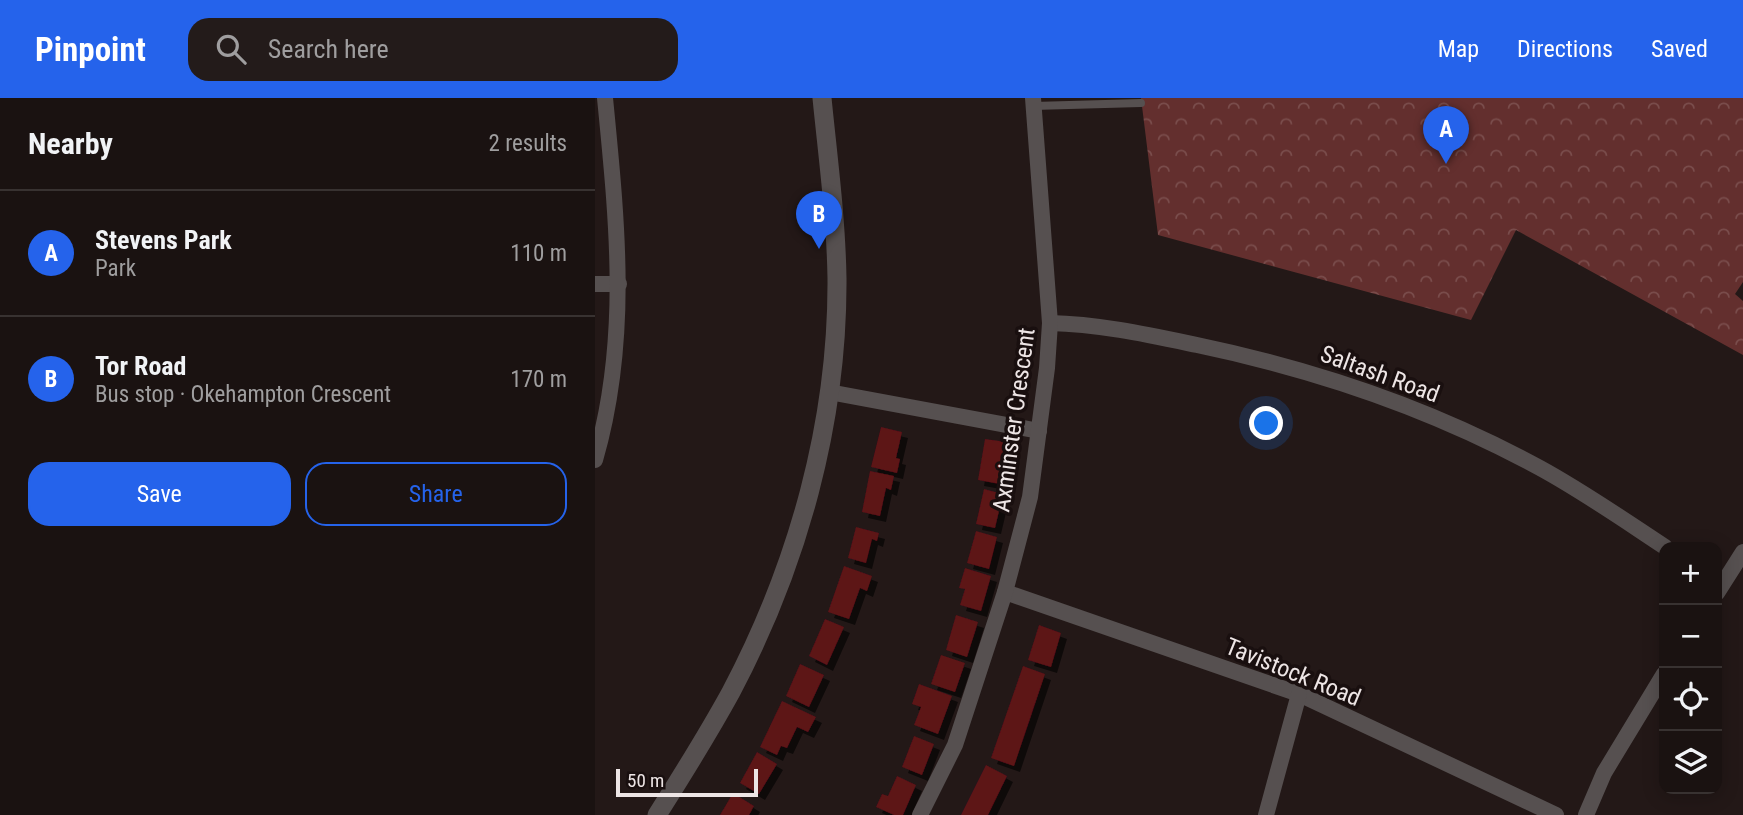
<!DOCTYPE html>
<html lang="en">
<head>
<meta charset="utf-8">
<style>
	:root { --surface:#1a1211; --page:#231b1a; --text:#f1f3f6; --muted:#9f9e9f; --line:#383231; --accent:#2563eb }
	body { margin:0; font-family:"Roboto Condensed",sans-serif; background:var(--page); color:var(--text) }
	.controls { position:absolute; right:21px; bottom:21px; display:grid; overflow:hidden; border-radius:14px; box-shadow:0 4px 18px #0003 }
	.controls button { width:63px; height:63px; display:grid; place-items:center; padding:0; border:0; border-bottom:2px solid var(--line); background:var(--surface); color:var(--text); font:35px sans-serif }
	.scale { position:absolute; left:21px; bottom:18px; width:142px; box-sizing:border-box; padding-left:7px; border:4px solid #ede5e5; border-top:0; font-size:19px; line-height:24px; white-space:nowrap; color:#ede5e5; -webkit-text-stroke:5px #190f0f; paint-order:stroke }
	.you { position:absolute; left:672px; top:326px; width:24px; height:24px; margin:-18px; border:5px solid #fff; border-radius:50%; background:#1a73e8; box-shadow:0 0 0 10px #1a73e833 }
	.badge { display:grid; place-items:center; width:46px; height:46px; border-radius:50%; background:var(--accent); color:#fff; font-size:23px; font-weight:700 }
	.pin { position:absolute; translate:-50% -58px; filter:drop-shadow(0 2px 4px #0008) }
	.pin::after { content:''; position:absolute; top:37px; width:24px; height:21px; background:inherit; clip-path:polygon(0 0,100% 0,50% 100%) }
	.list { margin:0; padding:0; list-style:none }
	h2 { display:flex; justify-content:space-between; align-items:center; height:91px; margin:0; padding:0 28px; font-size:30px }
	h2 small { font-size:23px; font-weight:400; color:var(--muted) }
	.list li { display:grid; grid-template-columns:46px 1fr auto; gap:21px; align-items:center; box-sizing:border-box; height:126px; padding:0 28px; border-top:2px solid var(--line) }
	.list b { display:block; font-size:26px; white-space:nowrap }
	.list p { margin:0; font-size:23px; white-space:nowrap; color:var(--muted) }
	.list em { font-size:23px; font-style:normal; color:var(--muted) }
	.actions { display:flex; gap:14px; padding:21px 28px }
	.actions a { flex:1; padding:16px 0; border:2px solid var(--accent); border-radius:21px; text-align:center; font-size:24px; color:var(--accent) }
	.actions .main { background:var(--accent); color:#fff }
	.icon { flex:none; width:38px; height:38px; fill:none; stroke:currentColor; stroke-width:2; stroke-linecap:round; stroke-linejoin:round }
	.map { position:relative; flex:none; width:1148px; height:717px; overflow:hidden }
	header { display:flex; align-items:center; gap:42px; box-sizing:border-box; height:98px; padding:0 35px; background:var(--accent); color:#fff }
	header strong { font-size:33px }
	nav { display:flex; gap:38px; margin-inline-start:auto; font-size:24px }
	.search { width:490px; height:63px; background:var(--page); display:flex; align-items:center; gap:18px; box-sizing:border-box; padding:0 24px; border-radius:21px; color:var(--muted); font-size:26px }
	main { display:flex }
	aside { flex:1; background:var(--surface) }
	.map>svg:first-child { display:block }
</style>
</head>
<body>
<header>
<strong>Pinpoint</strong>
<div class="search"><svg class="icon" aria-label="search" viewBox="0 0 24 24"><circle cx="10" cy="10" r="6"/><path d="M15 15l6 6"/></svg>Search here</div>
<nav><a>Map</a><a>Directions</a><a>Saved</a></nav>
</header>
<main>
<aside>
<h2>Nearby<small>2 results</small></h2>
<ul class="list">
<li><span class="badge">A</span><div><b>Stevens Park</b><p>Park</p></div><em>110 m</em></li>
<li><span class="badge">B</span><div><b>Tor Road</b><p>Bus stop · Okehampton Crescent</p></div><em>170 m</em></li>
</ul>
<div class="actions"><a class="main">Save</a><a>Share</a></div>
</aside>
<div class="map">
<svg width="1148" height="717" viewBox="0 0 1148 717">
	<defs>
		<pattern id="park-crowns" width="20" height="18" patternUnits="userSpaceOnUse" patternTransform="scale(1.75)"><rect width="20" height="18" fill="#632f2e"/><path d="M2 6a3 3 0 1 1 6 0M12 15a3 3 0 1 1 6 0" fill="none" stroke="#7a4d4c"/></pattern>
		<filter id="shadow"><feDropShadow dx="6" dy="6" stdDeviation="0" flood-color="#0009"/></filter>
	</defs>
	<rect width="100%" height="100%" fill="#231817"/>
	<polygon fill="url(#park-crowns)" points="546,0 1148,0 1148,184 1140,196 1148,203 1148,257 921,132 876,222 563,137"/>
	<g fill="#5d1219" filter="url(#shadow)">
		<polygon points="286,329 307,334 301,360 305,361 302,375 276,369"/>
		<polygon points="390,341 412,344 405,386 383,382"/>
		<polygon points="275,373 299,378 296,392 291,390 285,418 267,414"/>
		<polygon points="389,391 408,396 400,430 381,426"/>
		<polygon points="261,429 284,435 282,443 277,441 271,465 253,460"/>
		<polygon points="381,433 402,439 394,471 372,465"/>
		<polygon points="249,468 277,478 272,493 265,490 254,521 233,514"/>
		<polygon points="370,470 396,478 386,513 365,507 370,491 364,490"/>
		<polygon points="361,517 383,524 372,559 351,552"/>
		<polygon points="230,521 249,529 232,567 214,558"/>
		<polygon points="444,527 466,535 456,569 433,562"/>
		<polygon points="346,557 370,565 360,594 336,586"/>
		<polygon points="205,566 229,577 214,609 191,598"/>
		<polygon points="428,568 450,576 419,668 396,660"/>
		<polygon points="324,586 357,598 343,636 319,627 326,609 317,606"/>
		<polygon points="187,603 221,619 213,634 202,629 192,650 186,648 182,657 165,649"/>
		<polygon points="319,638 339,646 327,677 307,669"/>
		<polygon points="162,654 182,666 164,696 145,685"/>
		<polygon points="391,667 412,678 393,717 366,717"/>
		<polygon points="302,678 321,687 308,717 299,717 281,709 287,696 293,698"/>
		<polygon points="138,695 159,708 154,717 125,717"/>
	</g>
	<g fill="none" stroke-linecap="round" stroke-linejoin="round">
		<polyline stroke="#565050" stroke-width="8" points="438,8 546,5"/>
		<g stroke="#565050" stroke-width="16">
			<polyline points="0,186 24,186"/>
			<path d="M455 225C504 226 554 237 602 247 722 272 837 311 945 370 989 394 1029 422 1070 449"/>
			<polyline points="234,294 444,333"/>
			<path d="M0 362C35 241 22 123 10 0"/>
			<polyline points="410,494 704,596 961,717"/>
			<polyline points="1122,495 1148,454"/>
			<polyline points="325,717 360,647 410,494 435,399 452,270 455,225 438,0"/>
			<polyline points="671,717 704,596"/>
			<polyline points="991,717 1009,675 1069,576"/>
		</g>
		<path stroke="#565050" stroke-width="19" d="M62 717C88 676 113 636 136 594 203 467 243 324 242 180 241 120 233 60 227 0"/>
	</g>
	<g text-anchor="middle" stroke-width="7" stroke-linejoin="round" paint-order="stroke">
		<g font-size="24" fill="#ede5e5" stroke="#190f0f">
			<text transform="translate(785 276) rotate(20)" y="8">Saltash Road</text>
			<text transform="translate(419 322) rotate(-82)" y="8">Axminster Crescent</text>
			<text transform="translate(698 574) rotate(22)" y="8">Tavistock Road</text>
		</g>
	</g>
</svg>
<div class="controls">
<button>+</button>
<button>−</button>
<button><svg class="icon" aria-label="locate" viewBox="0 0 24 24"><circle cx="12" cy="12" r="6"/><path d="M12 2v4M12 18v4M2 12h4M18 12h4"/></svg></button>
<button><svg class="icon" aria-label="layers" viewBox="0 0 24 24"><path d="M12 4l9 5-9 5-9-5zM3 14l9 5 9-5"/></svg></button>
</div>
<div class="scale">50 m</div>
<div class="you"></div>
<div class="pin badge" style="left:851px;top:66px">A</div>
<div class="pin badge" style="left:224px;top:151px">B</div>
</div>
</main>
</body>
</html>
